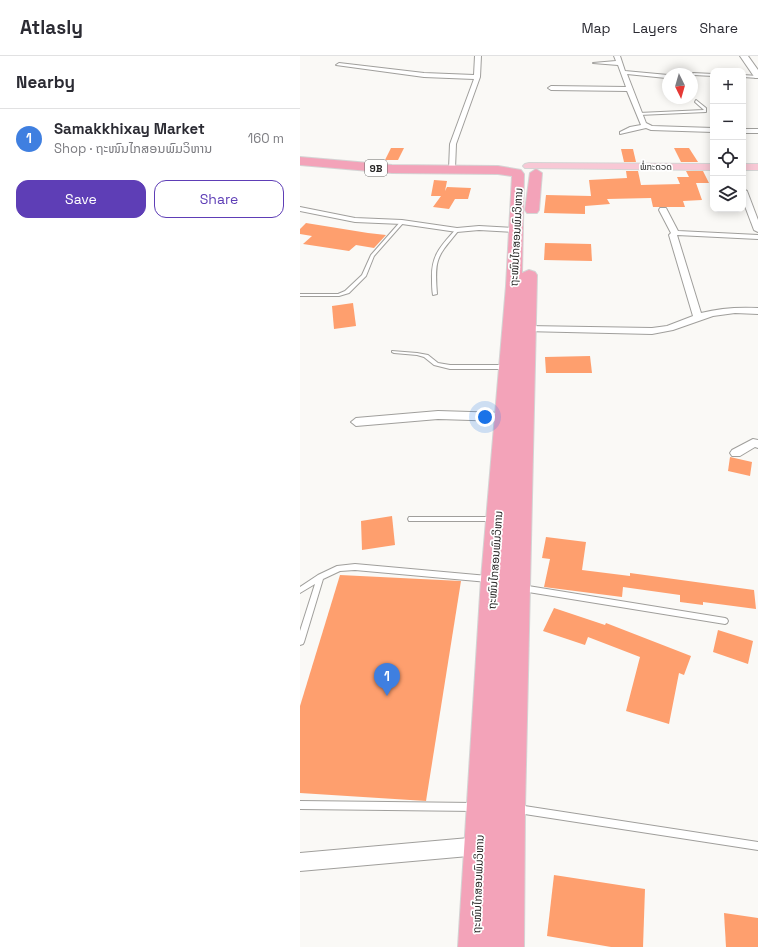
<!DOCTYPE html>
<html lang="en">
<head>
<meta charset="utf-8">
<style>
	:root { --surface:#fff; --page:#f2f2f3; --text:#2b2b33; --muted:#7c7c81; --line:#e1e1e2; --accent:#5e3eb6 }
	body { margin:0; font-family:"Space Grotesk","Noto Sans Lao",sans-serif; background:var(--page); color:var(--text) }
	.controls { position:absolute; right:12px; top:12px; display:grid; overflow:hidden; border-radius:8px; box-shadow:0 2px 10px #0003 }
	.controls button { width:36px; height:36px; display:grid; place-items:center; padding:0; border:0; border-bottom:1px solid var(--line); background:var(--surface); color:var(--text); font:20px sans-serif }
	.compass { position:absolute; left:362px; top:12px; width:36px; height:36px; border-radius:50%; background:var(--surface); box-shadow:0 2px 10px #0003; rotate:175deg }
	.you { position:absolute; left:185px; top:361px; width:14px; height:14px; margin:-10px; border:3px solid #fff; border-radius:50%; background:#1a73e8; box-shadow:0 0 0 6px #1a73e833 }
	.badge { display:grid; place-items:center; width:26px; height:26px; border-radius:50%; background:var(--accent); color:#fff; font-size:13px; font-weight:700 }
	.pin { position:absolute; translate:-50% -33px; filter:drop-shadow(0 1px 2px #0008) }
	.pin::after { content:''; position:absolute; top:21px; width:14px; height:12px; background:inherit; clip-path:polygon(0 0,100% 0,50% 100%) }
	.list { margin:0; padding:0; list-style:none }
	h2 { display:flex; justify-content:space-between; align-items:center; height:52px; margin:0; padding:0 16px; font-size:17px }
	h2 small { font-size:13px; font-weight:400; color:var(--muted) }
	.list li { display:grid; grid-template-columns:26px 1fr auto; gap:12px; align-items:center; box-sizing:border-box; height:60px; padding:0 16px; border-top:1px solid var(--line) }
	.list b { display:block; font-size:15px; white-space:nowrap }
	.list p { margin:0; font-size:13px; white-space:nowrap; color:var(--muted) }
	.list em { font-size:13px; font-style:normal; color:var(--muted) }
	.actions { display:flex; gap:8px; padding:12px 16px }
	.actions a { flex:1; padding:9px 0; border:1px solid var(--accent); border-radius:12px; text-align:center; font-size:14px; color:var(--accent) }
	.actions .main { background:var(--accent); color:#fff }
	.icon { flex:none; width:22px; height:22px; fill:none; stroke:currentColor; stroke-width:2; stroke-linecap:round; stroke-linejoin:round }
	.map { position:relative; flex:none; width:458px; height:891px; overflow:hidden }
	header { display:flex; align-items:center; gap:24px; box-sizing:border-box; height:56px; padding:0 20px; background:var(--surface); border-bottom:1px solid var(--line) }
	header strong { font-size:19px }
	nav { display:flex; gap:22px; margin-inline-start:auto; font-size:14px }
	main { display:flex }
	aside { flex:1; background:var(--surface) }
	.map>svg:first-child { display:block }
</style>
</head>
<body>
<header>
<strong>Atlasly</strong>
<nav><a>Map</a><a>Layers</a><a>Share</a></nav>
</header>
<main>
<aside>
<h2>Nearby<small></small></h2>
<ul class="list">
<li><span class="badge" style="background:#3f7fe0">1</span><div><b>Samakkhixay Market</b><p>Shop · ຖະໜົນໄກສອນພົມວິຫານ</p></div><em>160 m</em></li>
</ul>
<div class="actions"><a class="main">Save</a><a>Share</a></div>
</aside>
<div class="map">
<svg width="458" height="891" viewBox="0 0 458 891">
	<rect width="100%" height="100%" fill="#faf9f6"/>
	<g fill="#fe9f6e">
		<polygon points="91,92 104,92 98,104 85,104"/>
		<polygon points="374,92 389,92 398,106 381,106"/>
		<polygon points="321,93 333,93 336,106 324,106"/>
		<polygon points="326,115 338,115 341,129 380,128 377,121 389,121 386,115 403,115 409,127 396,127 402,144 383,145 385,151 353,151 351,142 307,143 310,148 285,150 285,158 244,157 246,139 291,140 289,124 327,122"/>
		<polygon points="134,124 147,125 145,135 147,131 171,132 168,143 155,143 149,153 133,151 141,140 131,140"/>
		<polygon points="6,167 68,177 86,179 74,192 56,189 49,195 3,188 12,180 0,178 0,173"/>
		<polygon points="245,187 291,188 292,205 244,204"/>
		<polygon points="53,247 56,270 34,273 32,250"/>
		<polygon points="290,300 292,317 246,317 245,301"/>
		<polygon points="430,401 452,406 450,420 428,415"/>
		<polygon points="92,460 95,489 62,494 61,465"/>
		<polygon points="246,481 286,486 282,514 330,520 330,517 454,534 456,553 403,546 403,549 380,546 380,539 323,531 322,541 244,531 250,503 242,502"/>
		<polygon points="40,519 161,525 126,745 0,737 0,650"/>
		<polygon points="254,552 305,569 306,567 391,600 384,619 379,617 369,668 326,655 340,601 288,581 285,589 243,575"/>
		<polygon points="418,574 453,585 448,608 413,596"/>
		<polygon points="254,819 345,833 343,891 311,891 247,880"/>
		<polygon points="424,857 458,862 458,891 426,891"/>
	</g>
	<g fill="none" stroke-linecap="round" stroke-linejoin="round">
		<defs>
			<g id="lane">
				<polygon points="393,17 413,18 413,20 394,19"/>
				<polygon points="443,19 458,20 458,22 443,21"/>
				<polygon points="396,44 406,52 406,56 339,59 337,58 339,57 404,54 395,46"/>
				<polygon points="101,165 104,166 74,200 66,220 49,237 39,240 0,240 0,238 38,238 45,235 62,219 71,199"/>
				<path d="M156 173 159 174C137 201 134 202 137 238L133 239C132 234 132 228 132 223 131 199 141 190 156 173Z"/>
				<polygon points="92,295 117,297 128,299 138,307 150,309 206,309 208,311 206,313 150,313 134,309 124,301 117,299 94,297 92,296"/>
				<polygon points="109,461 196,461 197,463 196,465 109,465 108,463"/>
				<polygon points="55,508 188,520 190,521 191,523 190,525 188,526 55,514 40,515 23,523 4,586 3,588 0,589 0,575 15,528 0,537 0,531 18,519 37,510"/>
				<polygon points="222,529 425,562 427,563 428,565 427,567 425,568 222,535 220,534 219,532 220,530"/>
				<polygon points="0,745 175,747 178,748 179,751 178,754 175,755 0,753"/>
				<polygon points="218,749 458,786 458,794 218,757 215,756 214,753 215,750"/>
			</g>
			<g id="street">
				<polygon points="175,0 181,0 180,21 156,88 155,113 152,115 149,113 150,88 174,23 124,21 36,9 39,7 124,17 174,19"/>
				<polygon points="314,0 320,0 325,15 368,19 366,22 327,18 346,67 352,70 413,72 413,76 351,74 346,72 320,78 320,76 330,71 341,69 327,35 251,34 248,32 251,30 326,31 318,9 293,7 316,5"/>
				<rect x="443" y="73" width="15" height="4"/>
				<polygon points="443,133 447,135 458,164 458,176 454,174 443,145"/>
				<polygon points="0,151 55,162 102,164 157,172 179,170 217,172 221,174 217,176 179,174 157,176 102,168 55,166 0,155"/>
				<path d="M360 152H366L378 175 458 179V183L377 179 401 257C420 252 439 251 458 252V258L435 257 413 260 373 274 352 278 224 275V271L227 270 352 272 367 270 393 260 369 179 371 177 359 154Z"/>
				<polygon points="138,355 204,357 209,361 204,365 138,363 56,370 51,366 56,362"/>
				<polygon points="453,383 458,384 458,392 455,391 440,400 432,400 430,397 432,394"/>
				<polygon points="180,781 186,784 189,790 186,796 180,799 0,815 0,797"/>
			</g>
			<polygon id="secondary" points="440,0 448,0 458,14 458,22 455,22"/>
			<g id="primary">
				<polygon points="229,107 413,108 413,114 225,112 223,110 225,108"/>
				<rect x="443" y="108" width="15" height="6"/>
			</g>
			<g id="highway">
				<polygon points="0,101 92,109 198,110 221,114 224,118 222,217 229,214 235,216 237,219 225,752 224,891 158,891 181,523 206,230 212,120 198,118 92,117 0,109"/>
				<polygon points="236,113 242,117 239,154 237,157 227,157 225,154 230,117"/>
			</g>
		</defs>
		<use href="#lane" stroke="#a09f9c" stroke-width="2"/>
		<use href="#street" stroke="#a09f9c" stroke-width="2"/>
		<use href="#secondary" stroke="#a09f9c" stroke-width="2"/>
		<use href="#primary" stroke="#d4d4d4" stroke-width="2"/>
		<use href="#highway" stroke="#d4d4d4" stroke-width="2"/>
		<use href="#lane" fill="#fff" fill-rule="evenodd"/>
		<use href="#street" fill="#fff" fill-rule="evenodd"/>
		<use href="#secondary" fill="#fff" fill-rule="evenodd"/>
		<use href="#primary" fill="#f8c8d5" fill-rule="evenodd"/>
		<use href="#highway" fill="#f3a3b9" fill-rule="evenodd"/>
	</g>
	<g text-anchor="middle" stroke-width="3.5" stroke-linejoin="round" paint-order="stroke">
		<g font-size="9" fill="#282726" stroke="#fff">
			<text x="356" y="114">ພໍ່ກະດວດ</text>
		</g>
		<rect fill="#fff" stroke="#686867" stroke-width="1" x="65" y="104" width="22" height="16" rx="3"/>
		<g font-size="10" font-weight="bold" fill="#282726">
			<text x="76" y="116">9B</text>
		</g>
		<g font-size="11" fill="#282726" stroke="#fff">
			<text transform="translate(216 181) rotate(-87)" y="4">ຖະໜົນໄກສອນພົມວິຫານ</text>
			<text transform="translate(195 504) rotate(-86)" y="4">ຖະໜົນໄກສອນພົມວິຫານ</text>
			<text transform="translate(178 828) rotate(-88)" y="4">ຖະໜົນໄກສອນພົມວິຫານ</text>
		</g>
	</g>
</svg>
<div class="controls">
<button>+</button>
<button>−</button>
<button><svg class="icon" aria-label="locate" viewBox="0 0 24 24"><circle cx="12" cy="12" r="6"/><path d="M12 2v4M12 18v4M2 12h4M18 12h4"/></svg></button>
<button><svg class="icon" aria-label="layers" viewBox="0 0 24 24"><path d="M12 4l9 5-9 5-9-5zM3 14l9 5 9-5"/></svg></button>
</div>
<svg class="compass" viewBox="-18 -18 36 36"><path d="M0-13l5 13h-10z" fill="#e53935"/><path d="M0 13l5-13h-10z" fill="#7c7c81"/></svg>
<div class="you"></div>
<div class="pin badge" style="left:87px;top:640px;background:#3f7fe0">1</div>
</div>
</main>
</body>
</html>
